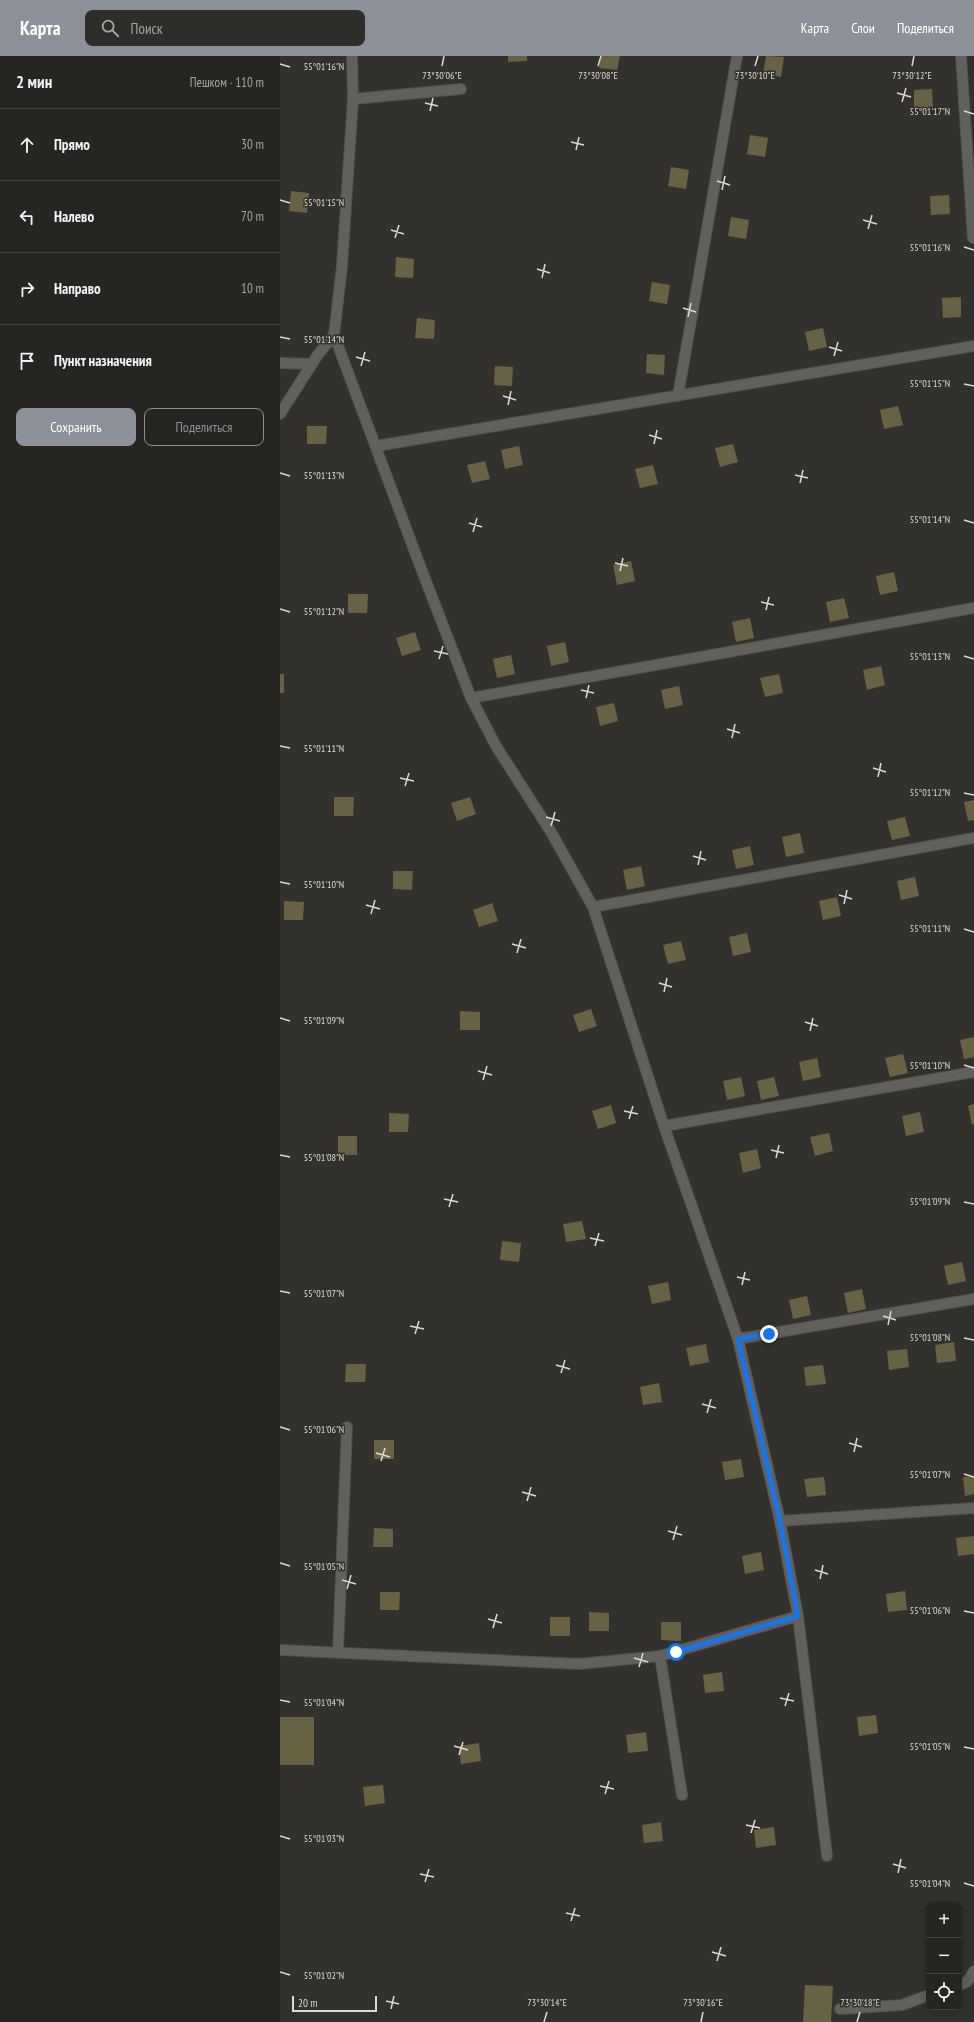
<!DOCTYPE html>
<html lang="ru">
<head>
<meta charset="utf-8">
<style>
	:root { --surface:#262522; --page:#2e2d2a; --text:#f1f3f6; --muted:#a4a5a5; --line:#424240; --accent:#8c9099 }
	body { margin:0; font-family:"PT Sans Narrow",sans-serif; background:var(--page); color:var(--text) }
	.controls { position:absolute; right:12px; bottom:12px; display:grid; overflow:hidden; border-radius:8px; box-shadow:0 2px 10px #0003 }
	.controls button { width:36px; height:36px; display:grid; place-items:center; padding:0; border:0; border-bottom:1px solid var(--line); background:var(--surface); color:var(--text); font:20px sans-serif }
	.scale { position:absolute; left:12px; bottom:10px; width:85px; box-sizing:border-box; padding-left:4px; border:2px solid #dbdad7; border-top:0; font-size:11px; line-height:14px; white-space:nowrap; color:#dbdad7; -webkit-text-stroke:3px #32312d; paint-order:stroke }
	.stop { position:absolute; width:12px; height:12px; margin:-9px; border:3px solid #1a73e8; border-radius:50%; background:#fff }
	.stop.end { background:#1a73e8; border-color:#fff; box-shadow:0 1px 4px #0008 }
	.list { margin:0; padding:0; list-style:none }
	h2 { display:flex; justify-content:space-between; align-items:center; height:52px; margin:0; padding:0 16px; font-size:17px }
	h2 small { font-size:13px; font-weight:400; color:var(--muted) }
	.list li { display:grid; grid-template-columns:26px 1fr auto; gap:12px; align-items:center; box-sizing:border-box; height:72px; padding:0 16px; border-top:1px solid var(--line) }
	.list b { display:block; font-size:15px; white-space:nowrap }
	.list em { font-size:13px; font-style:normal; color:var(--muted) }
	.actions { display:flex; gap:8px; padding:12px 16px }
	.actions a { flex:1; padding:9px 0; border:1px solid var(--accent); border-radius:8px; text-align:center; font-size:14px; color:var(--accent) }
	.actions .main { background:var(--accent); color:#fff }
	.icon { flex:none; width:22px; height:22px; fill:none; stroke:currentColor; stroke-width:2; stroke-linecap:round; stroke-linejoin:round }
	.map { position:relative; flex:none; width:694px; height:1966px; overflow:hidden }
	header { display:flex; align-items:center; gap:24px; box-sizing:border-box; height:56px; padding:0 20px; background:var(--accent); color:#fff }
	header strong { font-size:19px }
	nav { display:flex; gap:22px; margin-inline-start:auto; font-size:14px }
	.search { width:280px; height:36px; background:var(--page); display:flex; align-items:center; gap:10px; box-sizing:border-box; padding:0 14px; border-radius:8px; color:var(--muted); font-size:15px }
	main { display:flex }
	aside { flex:1; background:var(--surface) }
	.map>svg:first-child { display:block }
</style>
</head>
<body>
<header>
<strong>Карта</strong>
<div class="search"><svg class="icon" aria-label="search" viewBox="0 0 24 24"><circle cx="10" cy="10" r="6"/><path d="M15 15l6 6"/></svg>Поиск</div>
<nav><a>Карта</a><a>Слои</a><a>Поделиться</a></nav>
</header>
<main>
<aside>
<h2>2 мин<small>Пешком · 110 m</small></h2>
<ul class="list">
<li><svg class="icon" aria-label="ahead" viewBox="0 0 24 24"><path d="M12 20V5M6 11l6-6 6 6"/></svg><div><b>Прямо</b></div><em>30 m</em></li>
<li><svg class="icon" aria-label="left" viewBox="0 0 24 24"><path d="M17 20v-9H6M10 6l-5 5 5 5"/></svg><div><b>Налево</b></div><em>70 m</em></li>
<li><svg class="icon" aria-label="right" viewBox="0 0 24 24"><path d="M7 20v-9h11M14 6l5 5-5 5"/></svg><div><b>Направо</b></div><em>10 m</em></li>
<li><svg class="icon" aria-label="arrive" viewBox="0 0 24 24"><path d="M6 21V4h12l-3 4 3 4H6"/></svg><div><b>Пункт назначения</b></div></li>
</ul>
<div class="actions"><a class="main">Сохранить</a><a>Поделиться</a></div>
</aside>
<div class="map">
<svg width="694" height="1966" viewBox="0 0 694 1966">
	<rect width="100%" height="100%" fill="#32312d"/>
	<g fill="#686244">
		<polygon points="228,0 247,0 247,5 228,6"/>
		<polygon points="321,0 340,0 337,14 319,12"/>
		<polygon points="486,0 504,1 501,21 483,18"/>
		<polygon points="652,33 653,52 634,53 634,34"/>
		<polygon points="470,79 488,82 485,101 467,98"/>
		<polygon points="391,111 409,114 406,133 388,130"/>
		<polygon points="11,135 29,137 27,157 9,155"/>
		<polygon points="669,139 670,158 651,159 650,140"/>
		<polygon points="451,161 469,164 466,183 448,180"/>
		<polygon points="116,201 134,203 133,222 115,221"/>
		<polygon points="372,226 390,229 387,248 369,245"/>
		<polygon points="681,241 681,261 663,262 662,242"/>
		<polygon points="137,262 155,264 154,283 135,282"/>
		<polygon points="543,272 547,291 529,295 525,276"/>
		<polygon points="367,298 385,299 384,319 366,317"/>
		<polygon points="215,310 233,311 232,330 214,329"/>
		<polygon points="618,350 623,369 604,373 600,354"/>
		<polygon points="27,370 47,370 46,388 27,388"/>
		<polygon points="453,388 458,406 440,411 435,392"/>
		<polygon points="239,390 243,409 225,413 221,394"/>
		<polygon points="205,405 210,423 192,427 187,409"/>
		<polygon points="373,409 378,428 360,432 355,413"/>
		<polygon points="351,505 355,525 337,529 333,509"/>
		<polygon points="614,516 618,535 600,539 596,520"/>
		<polygon points="68,538 88,538 87,557 68,557"/>
		<polygon points="564,542 569,562 550,566 546,546"/>
		<polygon points="470,562 474,582 456,586 452,566"/>
		<polygon points="135,576 141,594 122,600 116,582"/>
		<polygon points="285,586 289,606 271,610 267,590"/>
		<polygon points="231,599 235,618 217,622 213,603"/>
		<polygon points="601,610 605,629 587,634 583,614"/>
		<rect x="0" y="618" width="4" height="19"/>
		<polygon points="499,618 503,637 485,641 480,622"/>
		<polygon points="399,630 403,649 385,653 381,634"/>
		<polygon points="334,647 338,665 320,670 316,651"/>
		<polygon points="54,741 74,741 73,760 54,760"/>
		<polygon points="190,741 196,758 177,765 171,747"/>
		<polygon points="694,744 694,764 688,765 684,746"/>
		<polygon points="625,761 630,780 612,784 607,765"/>
		<polygon points="520,777 524,797 506,801 502,781"/>
		<polygon points="470,790 474,809 456,813 452,794"/>
		<polygon points="361,810 365,830 347,834 343,814"/>
		<polygon points="113,815 133,815 132,834 113,833"/>
		<polygon points="635,821 639,840 621,844 617,825"/>
		<polygon points="557,841 561,860 543,864 539,845"/>
		<polygon points="4,845 24,846 23,864 4,864"/>
		<polygon points="212,847 218,865 199,871 193,854"/>
		<polygon points="467,877 471,896 453,900 449,881"/>
		<polygon points="401,885 406,904 388,908 383,889"/>
		<polygon points="311,953 317,970 299,976 293,959"/>
		<polygon points="180,955 200,956 200,974 180,974"/>
		<polygon points="694,981 694,1001 684,1003 680,984"/>
		<polygon points="623,998 628,1017 610,1021 605,1002"/>
		<polygon points="537,1002 541,1021 523,1025 519,1006"/>
		<polygon points="461,1021 465,1040 447,1044 443,1025"/>
		<polygon points="494,1021 499,1040 481,1044 477,1025"/>
		<polygon points="694,1048 694,1068 692,1069 688,1050"/>
		<polygon points="331,1049 336,1067 318,1073 312,1055"/>
		<polygon points="640,1056 644,1076 626,1080 622,1060"/>
		<polygon points="109,1057 129,1058 128,1076 109,1076"/>
		<polygon points="549,1077 553,1095 535,1100 530,1081"/>
		<rect x="58" y="1080" width="19" height="19"/>
		<polygon points="477,1093 481,1112 463,1117 459,1097"/>
		<polygon points="302,1165 306,1183 286,1186 283,1168"/>
		<polygon points="222,1185 241,1187 239,1206 220,1204"/>
		<polygon points="682,1206 686,1225 668,1229 664,1210"/>
		<polygon points="388,1226 391,1244 372,1248 368,1230"/>
		<polygon points="582,1233 586,1253 568,1257 564,1237"/>
		<polygon points="527,1240 531,1259 513,1263 509,1244"/>
		<polygon points="674,1286 676,1305 657,1307 655,1289"/>
		<polygon points="426,1288 429,1306 410,1310 406,1292"/>
		<polygon points="627,1293 629,1311 609,1314 607,1295"/>
		<polygon points="66,1308 86,1308 85,1326 65,1326"/>
		<polygon points="543,1309 546,1328 526,1330 524,1311"/>
		<polygon points="379,1327 382,1346 363,1349 360,1331"/>
		<rect x="94" y="1384" width="20" height="19"/>
		<polygon points="461,1403 464,1421 445,1424 442,1406"/>
		<polygon points="694,1420 694,1438 685,1440 683,1421"/>
		<polygon points="544,1421 546,1439 527,1441 524,1423"/>
		<polygon points="94,1472 113,1473 113,1491 93,1491"/>
		<polygon points="694,1480 694,1498 678,1500 676,1482"/>
		<polygon points="481,1496 484,1514 465,1518 462,1500"/>
		<polygon points="625,1535 627,1554 608,1556 606,1538"/>
		<polygon points="100,1536 120,1536 119,1554 100,1554"/>
		<polygon points="309,1556 329,1557 329,1575 309,1575"/>
		<rect x="270" y="1561" width="20" height="19"/>
		<polygon points="381,1566 401,1566 401,1585 381,1584"/>
		<polygon points="442,1616 444,1635 425,1637 423,1619"/>
		<polygon points="596,1659 598,1677 579,1680 577,1661"/>
		<rect x="0" y="1661" width="34" height="48"/>
		<polygon points="366,1676 368,1695 348,1697 346,1679"/>
		<polygon points="199,1687 201,1705 181,1708 179,1690"/>
		<polygon points="103,1729 105,1747 85,1750 83,1731"/>
		<polygon points="381,1766 383,1785 364,1787 362,1769"/>
		<polygon points="494,1771 496,1789 476,1792 474,1774"/>
		<polygon points="525,1929 553,1930 551,1966 523,1966"/>
	</g>
	<g fill="none" stroke-linecap="round" stroke-linejoin="round">
		<defs>
			<g id="minor">
				<polyline points="681,0 693,182"/>
				<polyline points="73,43 181,33"/>
				<polyline points="54,279 139,507 191,642 216,690 271,776 313,851 384,1070 458,1283 500,1465 518,1560 547,1800"/>
				<polyline points="0,307 32,308"/>
				<polyline points="398,340 457,0"/>
				<polyline points="0,358 37,300 54,279 62,210 73,43 72,0"/>
				<polyline points="96,390 694,290"/>
				<polyline points="191,642 694,552"/>
				<polyline points="313,851 694,782"/>
				<polyline points="384,1070 694,1016"/>
				<polyline points="458,1283 694,1243"/>
				<polyline points="500,1465 694,1452"/>
				<polyline points="0,1594 299,1608 380,1600 518,1560"/>
				<polyline points="58,1596 67,1371"/>
				<polyline points="380,1600 402,1739"/>
				<polyline points="679,1929 687,1926 694,1915"/>
				<polyline points="560,1953 622,1949 649,1939"/>
			</g>
		</defs>
		<use href="#minor" stroke="#504f4b" stroke-width="12"/>
		<use href="#minor" stroke="#61605b" stroke-width="10"/>
	</g>
	<g fill="none" stroke-linecap="round" stroke-linejoin="round">
		<polyline stroke="#1a73e8" stroke-width="5" points="396,1596 518,1560 500,1465 458,1283 489,1278"/>
	</g>
	<path fill="none" stroke="#dbdad7" stroke-width="1.5" d="M0 8 10 11M162 10 164 0M318 10 321 0M475 10 478 0M632 10 634 0M617 37 631 41M622 46 626 32M145 47 158 50M150 55 153 42M684 55 694 58M291 86 304 89M296 94 299 81M437 125 450 129M442 134 445 120M0 144 10 147M583 164 597 168M588 173 592 159M111 174 124 178M115 182 119 169M684 191 694 194M257 213 270 217M262 222 265 208M403 252 416 256M408 261 411 247M0 281 10 283M549 291 562 295M554 300 558 286M76 301 90 305M81 310 85 296M684 328 694 330M223 340 236 344M228 349 231 335M369 379 382 383M374 388 377 374M0 417 10 420M515 419 528 422M520 427 523 414M684 464 694 467M189 467 202 471M193 476 197 462M335 507 348 510M340 515 343 502M481 546 494 549M0 553 10 556M486 554 489 541M154 595 168 598M684 600 694 603M159 603 163 590M301 634 314 637M306 642 309 629M447 673 460 677M452 682 455 668M0 690 10 692M593 712 606 716M598 721 601 707M120 722 134 725M125 730 129 717M684 737 694 739M266 761 280 765M271 770 275 756M413 800 426 804M418 809 421 795M0 826 10 828M559 839 572 843M564 848 567 834M86 849 100 853M91 858 95 844M684 873 694 876M232 888 246 892M237 897 241 883M379 927 392 931M384 936 387 922M0 962 10 965M525 966 538 970M530 975 533 962M684 1009 694 1012M198 1015 212 1019M203 1024 207 1010M344 1055 358 1058M349 1063 353 1050M491 1094 504 1097M0 1099 10 1101M496 1102 499 1089M164 1143 178 1146M684 1146 694 1148M169 1151 173 1138M310 1182 324 1185M315 1190 319 1177M457 1221 470 1224M462 1229 465 1216M0 1235 10 1237M603 1260 616 1264M608 1269 611 1255M130 1270 144 1273M135 1278 139 1265M684 1282 694 1284M276 1309 290 1313M281 1317 285 1304M422 1348 436 1352M427 1357 431 1343M0 1371 10 1374M569 1387 582 1391M574 1396 577 1382M96 1397 110 1401M101 1405 105 1392M684 1418 694 1421M242 1436 256 1440M247 1445 251 1431M388 1475 402 1479M393 1484 397 1470M0 1507 10 1510M535 1514 548 1518M540 1523 543 1509M62 1524 76 1528M67 1533 71 1519M684 1555 694 1557M208 1563 222 1567M213 1572 217 1558M354 1602 368 1606M359 1611 363 1597M500 1642 514 1645M0 1644 10 1646M505 1650 509 1637M174 1690 188 1694M684 1691 694 1693M179 1699 183 1686M320 1730 334 1733M325 1738 329 1725M466 1769 480 1772M471 1777 475 1764M0 1780 10 1783M613 1808 626 1812M618 1817 621 1803M140 1818 154 1821M145 1826 149 1813M684 1827 694 1830M286 1857 300 1860M291 1865 295 1852M432 1896 446 1900M437 1905 441 1891M0 1916 10 1919M106 1945 119 1948M111 1953 114 1940M264 1966 267 1956M421 1966 423 1956M577 1966 580 1956"/>
	<g font-size="10" text-anchor="middle" fill="#dbdad7" stroke="#32312d" stroke-width="3" stroke-linejoin="round" paint-order="stroke">
		<text x="44" y="14">55°01'16"N</text>
		<text x="475" y="23">73°30'10"E</text>
		<text x="632" y="23">73°30'12"E</text>
		<text x="162" y="23">73°30'06"E</text>
		<text x="318" y="23">73°30'08"E</text>
		<text x="650" y="59">55°01'17"N</text>
		<text x="44" y="150">55°01'15"N</text>
		<text x="650" y="195">55°01'16"N</text>
		<text x="44" y="287">55°01'14"N</text>
		<text x="650" y="331">55°01'15"N</text>
		<text x="44" y="423">55°01'13"N</text>
		<text x="650" y="467">55°01'14"N</text>
		<text x="44" y="559">55°01'12"N</text>
		<text x="650" y="604">55°01'13"N</text>
		<text x="44" y="696">55°01'11"N</text>
		<text x="650" y="740">55°01'12"N</text>
		<text x="44" y="832">55°01'10"N</text>
		<text x="650" y="876">55°01'11"N</text>
		<text x="44" y="968">55°01'09"N</text>
		<text x="650" y="1013">55°01'10"N</text>
		<text x="44" y="1105">55°01'08"N</text>
		<text x="650" y="1149">55°01'09"N</text>
		<text x="44" y="1241">55°01'07"N</text>
		<text x="650" y="1285">55°01'08"N</text>
		<text x="44" y="1377">55°01'06"N</text>
		<text x="650" y="1422">55°01'07"N</text>
		<text x="44" y="1514">55°01'05"N</text>
		<text x="650" y="1558">55°01'06"N</text>
		<text x="44" y="1650">55°01'04"N</text>
		<text x="650" y="1694">55°01'05"N</text>
		<text x="44" y="1786">55°01'03"N</text>
		<text x="650" y="1831">55°01'04"N</text>
		<text x="44" y="1923">55°01'02"N</text>
		<text x="267" y="1950">73°30'14"E</text>
		<text x="423" y="1950">73°30'16"E</text>
		<text x="580" y="1950">73°30'18"E</text>
	</g>
</svg>
<div class="controls">
<button>+</button>
<button>−</button>
<button><svg class="icon" aria-label="locate" viewBox="0 0 24 24"><circle cx="12" cy="12" r="6"/><path d="M12 2v4M12 18v4M2 12h4M18 12h4"/></svg></button>
</div>
<div class="scale">20 m</div>
<div class="stop" style="left:396px;top:1596px"></div>
<div class="stop end" style="left:489px;top:1278px"></div>
</div>
</main>
</body>
</html>
